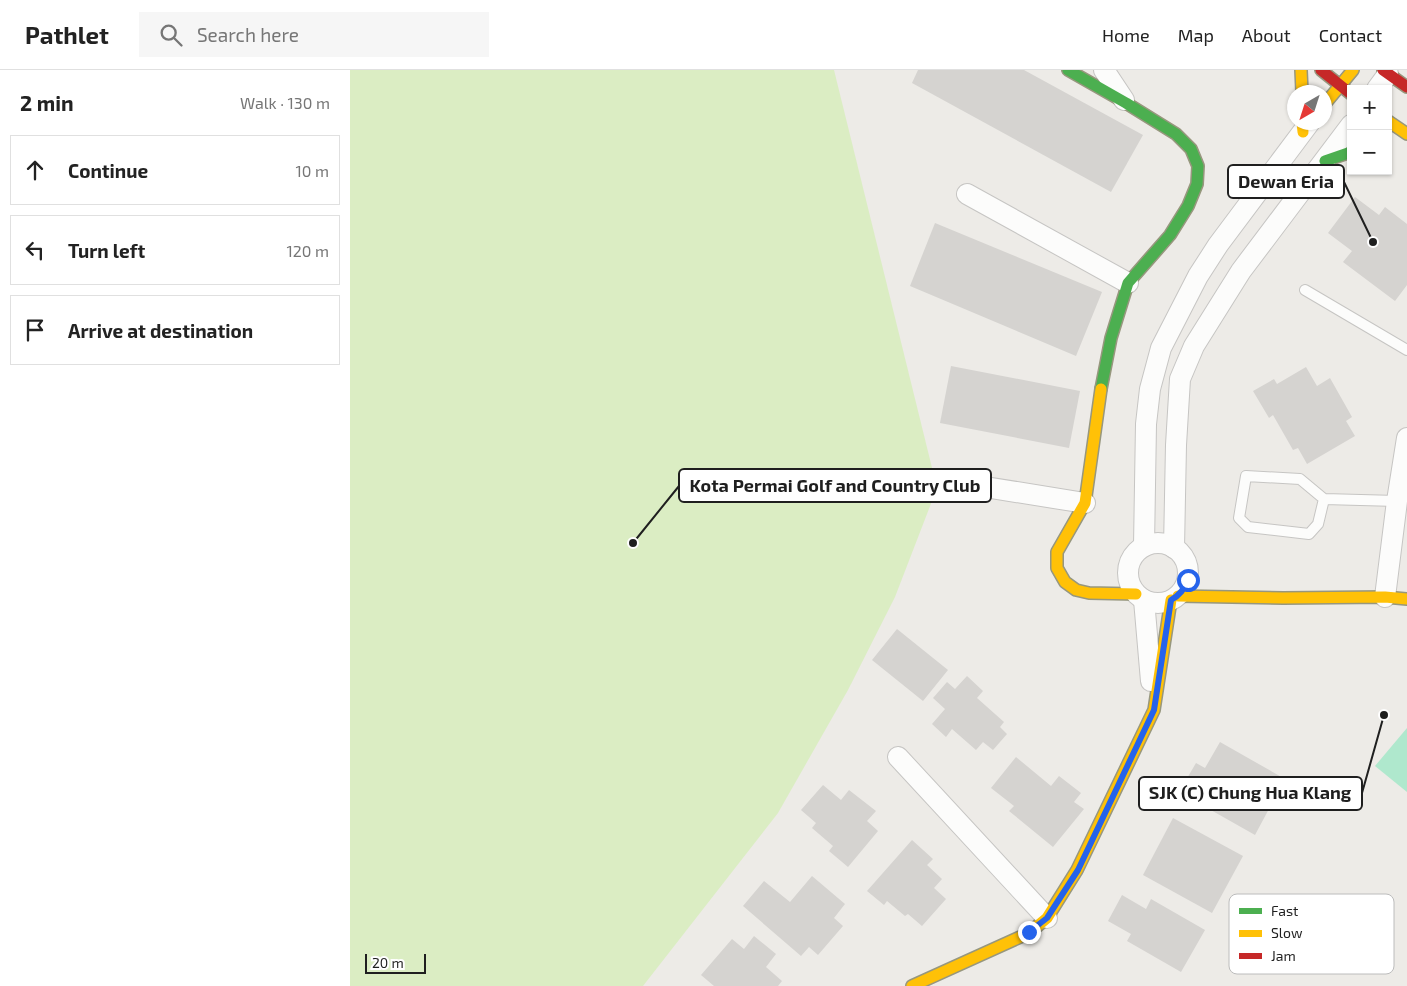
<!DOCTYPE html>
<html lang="en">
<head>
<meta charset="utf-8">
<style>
	:root { --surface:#fff; --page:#f6f6f6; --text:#222; --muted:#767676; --line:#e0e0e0 }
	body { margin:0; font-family:"Exo 2",sans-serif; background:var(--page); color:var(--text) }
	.controls { position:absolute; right:15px; top:15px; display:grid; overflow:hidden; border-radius:0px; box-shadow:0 1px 4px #0004 }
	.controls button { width:45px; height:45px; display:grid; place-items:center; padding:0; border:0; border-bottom:1px solid var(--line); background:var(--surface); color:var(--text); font:25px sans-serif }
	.compass { position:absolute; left:937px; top:15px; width:45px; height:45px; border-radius:50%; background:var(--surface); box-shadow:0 1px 4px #0004; rotate:219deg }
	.scale { position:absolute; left:15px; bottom:12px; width:61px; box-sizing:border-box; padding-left:5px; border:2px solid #1f1f1f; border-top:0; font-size:14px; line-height:18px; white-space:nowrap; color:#1f1f1f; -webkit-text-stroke:4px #fff; paint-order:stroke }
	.stop { position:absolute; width:15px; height:15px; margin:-11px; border:4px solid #2563eb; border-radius:50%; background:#fff }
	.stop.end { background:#2563eb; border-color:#fff; box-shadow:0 1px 5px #0008 }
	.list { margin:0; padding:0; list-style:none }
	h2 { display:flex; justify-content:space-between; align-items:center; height:65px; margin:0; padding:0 20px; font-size:21px }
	h2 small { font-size:16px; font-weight:400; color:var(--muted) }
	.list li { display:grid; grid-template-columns:32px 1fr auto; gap:15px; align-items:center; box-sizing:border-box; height:70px; margin:0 10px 10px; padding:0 10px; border:1px solid var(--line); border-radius:0px }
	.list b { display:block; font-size:19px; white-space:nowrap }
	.list em { font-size:16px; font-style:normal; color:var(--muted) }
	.icon { flex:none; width:28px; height:28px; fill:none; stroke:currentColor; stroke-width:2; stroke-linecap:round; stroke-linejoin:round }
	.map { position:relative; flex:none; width:1057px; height:916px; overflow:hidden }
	header { display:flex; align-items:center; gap:30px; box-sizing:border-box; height:70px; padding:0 25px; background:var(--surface); border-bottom:1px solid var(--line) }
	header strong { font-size:24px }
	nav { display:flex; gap:28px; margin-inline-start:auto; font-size:18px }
	.search { width:350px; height:45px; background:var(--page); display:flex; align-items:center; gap:12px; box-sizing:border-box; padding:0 18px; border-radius:0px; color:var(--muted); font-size:19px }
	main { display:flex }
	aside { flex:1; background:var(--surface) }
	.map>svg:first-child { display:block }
</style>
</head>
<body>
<header>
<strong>Pathlet</strong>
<div class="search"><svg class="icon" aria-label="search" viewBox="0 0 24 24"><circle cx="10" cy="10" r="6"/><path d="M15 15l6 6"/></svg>Search here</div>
<nav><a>Home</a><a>Map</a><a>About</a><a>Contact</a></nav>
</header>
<main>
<aside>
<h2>2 min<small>Walk · 130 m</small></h2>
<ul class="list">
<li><svg class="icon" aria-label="ahead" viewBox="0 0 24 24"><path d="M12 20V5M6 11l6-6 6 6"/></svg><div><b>Continue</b></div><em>10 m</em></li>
<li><svg class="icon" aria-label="left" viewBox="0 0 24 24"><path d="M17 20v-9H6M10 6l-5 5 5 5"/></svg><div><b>Turn left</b></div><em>120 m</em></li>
<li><svg class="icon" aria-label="arrive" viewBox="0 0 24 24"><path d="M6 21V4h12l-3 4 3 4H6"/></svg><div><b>Arrive at destination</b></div></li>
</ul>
</aside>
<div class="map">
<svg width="1057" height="916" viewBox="0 0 1057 916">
	<rect width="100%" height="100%" fill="#edebe7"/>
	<polygon fill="#dbedc3" points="0,0 484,0 587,418 545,527 498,620 428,743 293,916 0,916"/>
	<polygon fill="#afe8cd" points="1057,658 1057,722 1025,696"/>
	<g fill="#d5d3d0">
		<polygon points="568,0 674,0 793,65 761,122 562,13"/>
		<polygon points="1005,127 1029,145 1035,137 1057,154 1057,215 1045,231 993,192 1002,181 978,163"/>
		<polygon points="585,153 752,222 726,286 560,216"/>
		<polygon points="601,296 730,321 719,378 590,353"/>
		<polygon points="956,297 967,316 980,308 1002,347 996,351 1005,366 957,394 948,378 943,380 923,345 919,348 903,321 924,309 927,314"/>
		<polygon points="547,559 598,600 573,631 522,590"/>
		<polygon points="617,606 633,621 627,628 654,652 650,657 657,664 643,680 633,672 626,680 602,659 596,667 582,654 595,639 583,628 597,612 605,619"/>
		<polygon points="870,672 935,709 905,765 829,722 846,693 855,698"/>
		<polygon points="666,687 701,716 709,706 731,723 724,732 734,739 703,777 659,741 664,736 641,718"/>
		<polygon points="473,715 491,730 499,720 526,741 517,751 528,761 498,797 479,781 483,776 462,758 466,753 451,740"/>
		<polygon points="823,748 893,786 862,843 793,805"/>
		<polygon points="562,770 583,789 577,795 592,809 584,818 596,829 572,856 558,844 555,846 537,831 534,835 517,821"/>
		<polygon points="462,806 495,834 484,848 493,856 468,885 459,877 451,886 393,836 414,811 440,832"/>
		<polygon points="772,825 796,839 801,829 855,860 831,902 777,871 781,864 758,851"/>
		<polygon points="404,866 426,884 416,897 432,911 428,916 364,916 351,905 382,869 394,879"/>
	</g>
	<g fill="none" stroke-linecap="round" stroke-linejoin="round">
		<defs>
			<g id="lane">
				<polyline points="955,220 1057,280"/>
				<polyline points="974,429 968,454 959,464 898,457 889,448 896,406 950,409 974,429 1047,431"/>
			</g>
			<g id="street">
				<polyline points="754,0 774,30"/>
				<polyline points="1027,19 1038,4"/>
				<polyline points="617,124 778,213"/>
				<polyline points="604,412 735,433"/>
				<circle cx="808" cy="503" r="30"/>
				<polyline points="794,476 796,354 800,319 811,278 848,206 868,175 960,52"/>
				<polyline points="824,478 826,375 830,309 844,276 891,201 1001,55"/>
				<polyline points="1035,527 1047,431 1057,368"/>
				<polyline points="794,530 801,611"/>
				<polyline points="548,687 697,848"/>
			</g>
			<g id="fast">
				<polyline points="718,0 776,33 826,64 841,79 848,96 847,114 838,136 820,165 778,213 761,268 751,319"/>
				<polyline points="975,91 1001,82"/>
			</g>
			<g id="slow">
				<polyline points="951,0 952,22"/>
				<polyline points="974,35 1003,0"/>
				<polyline points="1038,51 1057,64"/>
				<polyline points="952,52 953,62"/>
				<polyline points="751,319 735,433 707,482 707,498 715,512 726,520 739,523 786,524"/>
				<polyline points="828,526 933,528 1035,527 1057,529"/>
				<polyline points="562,916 679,863 697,848 727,800 804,640 821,530"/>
			</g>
			<g id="jam">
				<polyline points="971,0 1001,24"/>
				<polyline points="1033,0 1057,17"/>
			</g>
		</defs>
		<use href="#lane" stroke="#c6c5c3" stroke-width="12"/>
		<use href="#street" stroke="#c6c5c3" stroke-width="22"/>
		<use href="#fast" stroke="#97977e" stroke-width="14"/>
		<use href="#slow" stroke="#97977e" stroke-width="14"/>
		<use href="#jam" stroke="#97977e" stroke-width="14"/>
		<use href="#lane" stroke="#fcfcfb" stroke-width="10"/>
		<use href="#street" stroke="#fcfcfb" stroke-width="20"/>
		<use href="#fast" stroke="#4caf50" stroke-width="11"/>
		<use href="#slow" stroke="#ffc107" stroke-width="11"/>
		<use href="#jam" stroke="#c62828" stroke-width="11"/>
	</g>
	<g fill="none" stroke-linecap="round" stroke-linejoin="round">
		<path stroke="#2563eb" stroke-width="6" d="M679 862 697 848 728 800 804 640 821 530C830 525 834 519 838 510"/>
	</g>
	<rect x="879" y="824" width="165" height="80" rx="8" fill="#fff" stroke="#bcbcbc" stroke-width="1"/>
	<rect x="889" y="838" width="23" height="6" fill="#4caf50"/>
	<rect x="889" y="860" width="23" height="7" fill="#ffc107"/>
	<rect x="889" y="883" width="23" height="6" fill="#c62828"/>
	<g font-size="14" fill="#1f1f1f">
		<text x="921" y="846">Fast</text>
		<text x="921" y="868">Slow</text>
		<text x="921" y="891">Jam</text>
	</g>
	<path fill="none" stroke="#1f1f1f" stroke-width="2" d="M1023 172L994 112M283 473L329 416M1034 645L1012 723"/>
	<g fill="#1f1f1f" stroke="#fff" stroke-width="2">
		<circle cx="1023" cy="172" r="5"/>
		<circle cx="283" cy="473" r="5"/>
		<circle cx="1034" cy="645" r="5"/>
	</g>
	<g fill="#fff" stroke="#1f1f1f" stroke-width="2">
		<rect x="878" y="95" width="116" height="33" rx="5"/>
		<rect x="329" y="399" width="312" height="33" rx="5"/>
		<rect x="789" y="707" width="223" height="33" rx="5"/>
	</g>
	<g font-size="18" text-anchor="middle" font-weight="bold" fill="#1f1f1f">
		<text x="936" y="118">Dewan Eria</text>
		<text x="485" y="422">Kota Permai Golf and Country Club</text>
		<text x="900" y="729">SJK (C) Chung Hua Klang</text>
	</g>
</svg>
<div class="controls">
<button>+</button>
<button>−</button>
</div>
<svg class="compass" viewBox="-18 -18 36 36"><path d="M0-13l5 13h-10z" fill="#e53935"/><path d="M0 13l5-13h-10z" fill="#767676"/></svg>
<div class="scale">20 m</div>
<div class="stop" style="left:838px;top:510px"></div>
<div class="stop end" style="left:679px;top:862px"></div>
</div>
</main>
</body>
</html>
